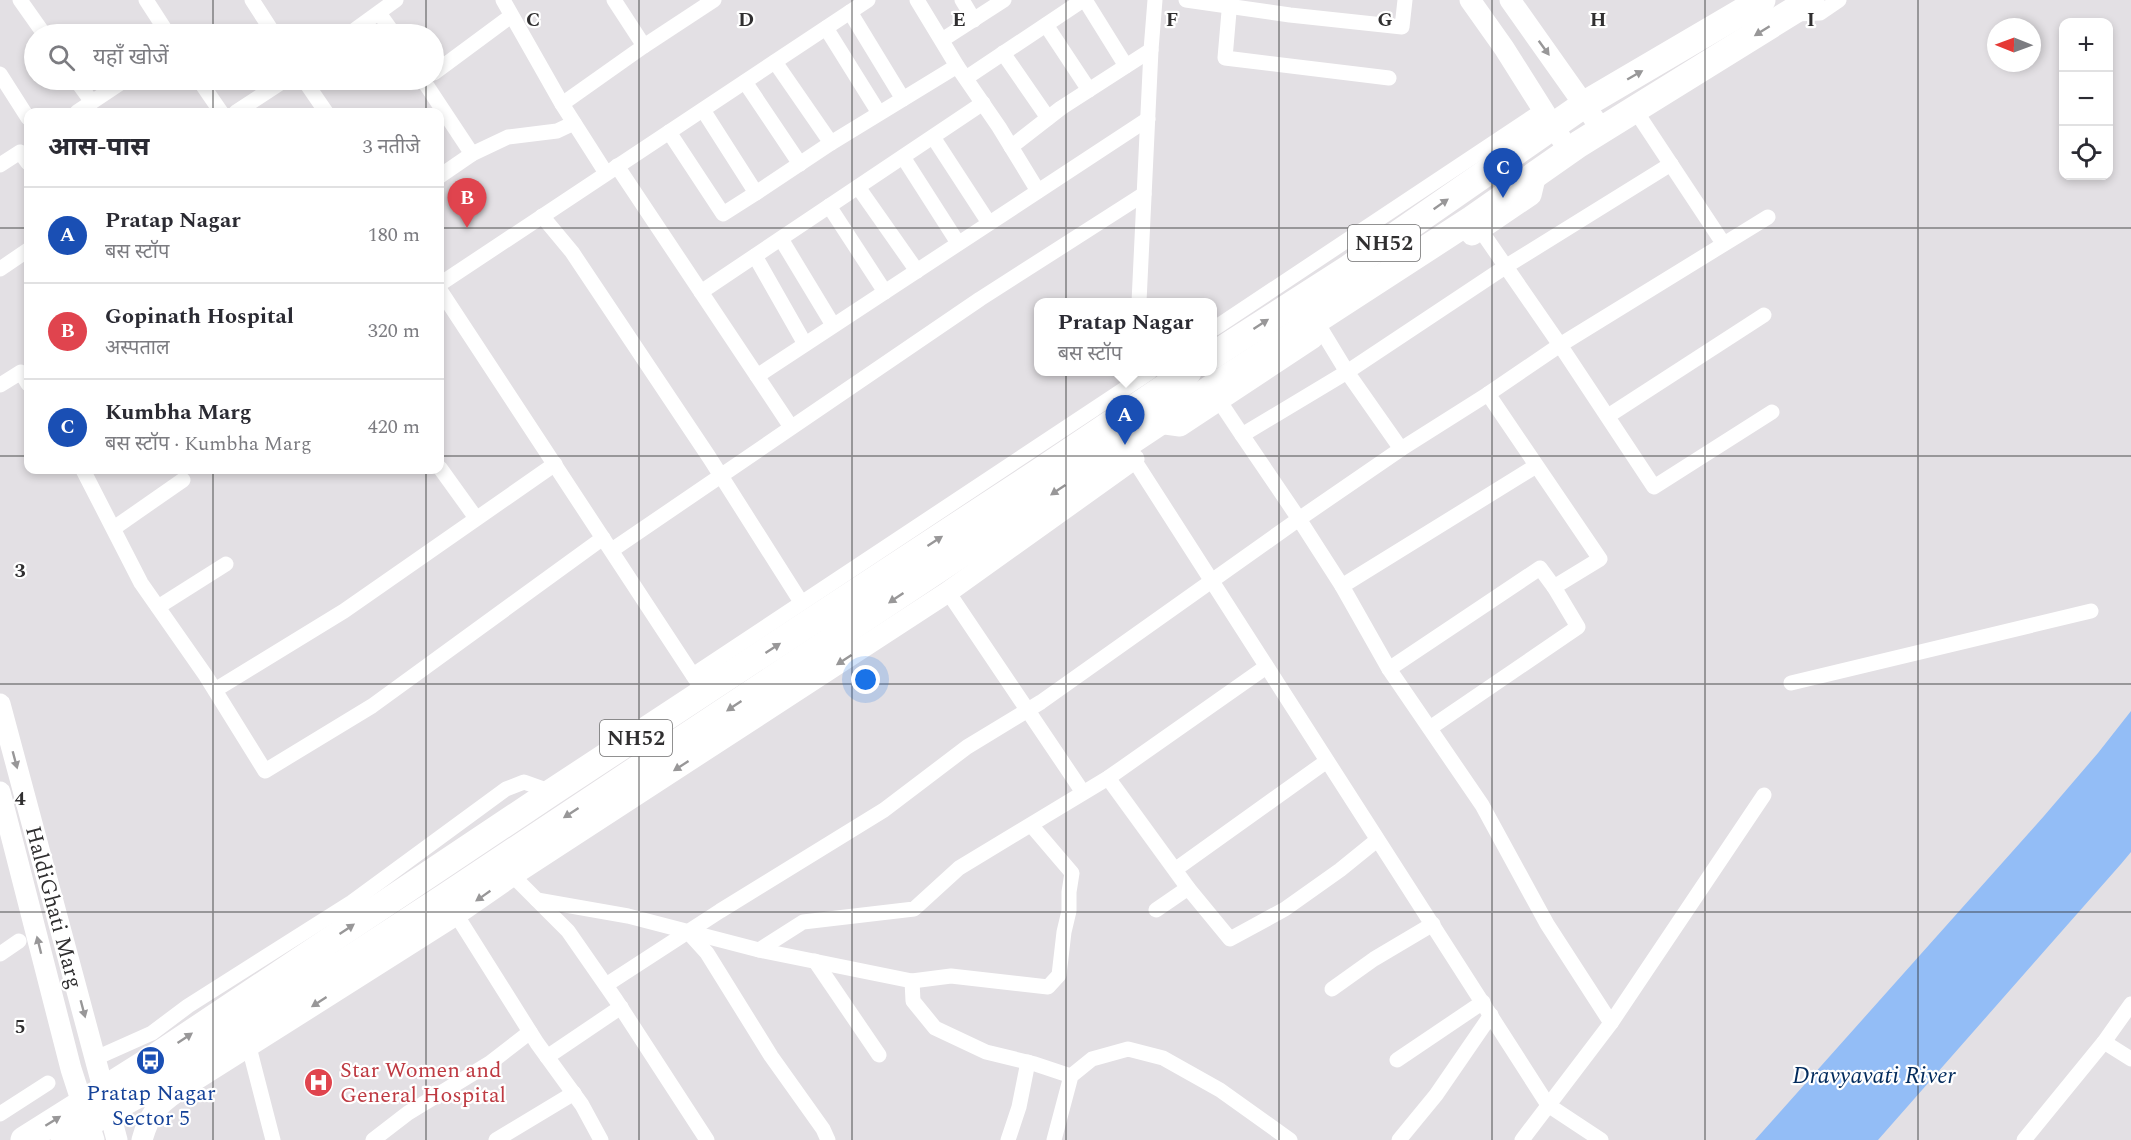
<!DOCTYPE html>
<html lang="hi">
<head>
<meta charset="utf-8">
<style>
	:root { --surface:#fff; --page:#f2f2f3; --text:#2b2b33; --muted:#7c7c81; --line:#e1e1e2; --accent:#2e87b5 }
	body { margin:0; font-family:Spectral,"Noto Sans Devanagari",serif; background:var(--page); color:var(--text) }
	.controls { position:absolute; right:18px; top:18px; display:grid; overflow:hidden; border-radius:12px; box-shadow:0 3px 9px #0003 }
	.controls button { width:54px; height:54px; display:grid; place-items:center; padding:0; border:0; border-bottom:2px solid var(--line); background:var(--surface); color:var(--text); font:30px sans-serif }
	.compass { position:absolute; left:1987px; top:18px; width:54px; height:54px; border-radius:50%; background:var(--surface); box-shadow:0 3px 9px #0003; rotate:271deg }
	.you { position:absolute; left:866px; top:680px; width:21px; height:21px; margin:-15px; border:4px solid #fff; border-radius:50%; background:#1a73e8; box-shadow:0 0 0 9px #1a73e833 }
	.badge { display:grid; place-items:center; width:39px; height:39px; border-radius:50%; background:var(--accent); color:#fff; font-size:20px; font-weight:700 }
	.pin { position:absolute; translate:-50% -50px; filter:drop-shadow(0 2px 3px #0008) }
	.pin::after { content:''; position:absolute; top:32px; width:21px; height:18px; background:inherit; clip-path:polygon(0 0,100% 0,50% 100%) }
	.popup { position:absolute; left:1034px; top:298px; width:183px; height:78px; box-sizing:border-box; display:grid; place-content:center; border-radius:12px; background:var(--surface); filter:drop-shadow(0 2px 4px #0005); font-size:20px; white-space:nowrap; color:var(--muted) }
	.popup b { font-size:22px; color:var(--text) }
	.popup::after { content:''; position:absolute; left:50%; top:100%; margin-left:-12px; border:12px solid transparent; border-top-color:var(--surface) }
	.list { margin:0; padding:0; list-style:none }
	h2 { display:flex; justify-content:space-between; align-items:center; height:78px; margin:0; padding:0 24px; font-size:26px }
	h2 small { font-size:20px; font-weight:400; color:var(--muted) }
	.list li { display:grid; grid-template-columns:39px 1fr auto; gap:18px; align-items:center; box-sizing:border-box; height:96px; padding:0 24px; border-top:2px solid var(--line) }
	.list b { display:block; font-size:22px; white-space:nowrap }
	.list p { margin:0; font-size:20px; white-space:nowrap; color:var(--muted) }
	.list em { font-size:20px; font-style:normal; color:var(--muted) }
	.icon { flex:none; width:33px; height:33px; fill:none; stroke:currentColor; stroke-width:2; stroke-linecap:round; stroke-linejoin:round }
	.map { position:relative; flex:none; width:2131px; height:1140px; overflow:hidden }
	.search { position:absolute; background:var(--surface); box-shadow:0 3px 9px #0003; left:24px; top:24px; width:420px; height:66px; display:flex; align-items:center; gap:15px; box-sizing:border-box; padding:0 21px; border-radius:33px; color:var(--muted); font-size:22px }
	.panel { position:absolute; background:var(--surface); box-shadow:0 3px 9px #0003; left:24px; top:108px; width:420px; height:366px; border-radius:12px }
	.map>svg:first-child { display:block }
</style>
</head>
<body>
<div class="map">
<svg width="2131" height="1140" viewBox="0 0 2131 1140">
	<rect width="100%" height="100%" fill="#e3e0e4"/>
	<polygon fill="#93bdf6" points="2131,711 2131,852 2121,864 1878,1140 1755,1140 2044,816 2098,753"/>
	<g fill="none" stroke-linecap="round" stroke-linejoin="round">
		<g stroke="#fff" stroke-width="15">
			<polyline points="20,0 44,34"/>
			<polyline points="146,0 168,34"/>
			<polyline points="252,0 274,34"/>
			<polyline points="503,0 562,104 606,173"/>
			<polyline points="614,0 644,46"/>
			<polyline points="917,0 957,66 999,127 1038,191"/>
			<polyline points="962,0 974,20"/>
			<polyline points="1085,0 1126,66"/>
			<polyline points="1186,0 1290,15 1402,27 1405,0"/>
			<polyline points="1230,0 1225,58 1389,78"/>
			<polyline points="850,12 903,99"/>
			<polyline points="379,13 394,34"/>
			<polyline points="1795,14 1820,13 1839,0"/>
			<polyline points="1046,25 1089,90"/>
			<polyline points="826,28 879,113"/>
			<polyline points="349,34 396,0"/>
			<polyline points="942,40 1004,0"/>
			<polyline points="1003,53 1048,118"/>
			<polyline points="775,62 831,143"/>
			<polyline points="434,73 511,16"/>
			<polyline points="0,74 28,118"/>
			<polyline points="966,78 1083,0"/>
			<polyline points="76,80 92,102"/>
			<polyline points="199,80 221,112"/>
			<polyline points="304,80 326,112"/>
			<polyline points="423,80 472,154"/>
			<polyline points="745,82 800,164"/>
			<polyline points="562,104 644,46 714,0"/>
			<polyline points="703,110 756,193 831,143 957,66"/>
			<polyline points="1635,110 1723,243"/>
			<polyline points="77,112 125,80"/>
			<polyline points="236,112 285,80"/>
			<polyline points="669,132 723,214 756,193"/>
			<polyline points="933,137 989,223"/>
			<polyline points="1011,147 1061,108 1151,50"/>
			<polyline points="903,157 958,243"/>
			<polyline points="0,165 20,152 28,163"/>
			<polyline points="617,166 791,427"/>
			<polyline points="440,176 472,154 508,137 557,131 574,123"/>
			<polyline points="858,187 917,271"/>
			<polyline points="829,206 885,292"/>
			<polyline points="542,216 572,252 709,457 801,602"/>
			<polyline points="1475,222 1560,345 1654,487 1772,412"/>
			<polyline points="781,239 833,325"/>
			<polyline points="755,256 805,344"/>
			<polyline points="0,269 28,250"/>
			<polyline points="440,284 868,0"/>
			<polyline points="440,290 698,683"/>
			<polyline points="701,292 983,103"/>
			<polyline points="1139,302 1151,50 1155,0"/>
			<polyline points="1212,330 1543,110"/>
			<polyline points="757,376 1148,119"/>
			<polyline points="0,385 21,372 28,384"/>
			<polyline points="1214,393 1242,435"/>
			<polyline points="1488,394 1401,449 1299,519 1342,586 1389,669 1482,805 1547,924 1611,1023"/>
			<polyline points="1608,416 1764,315"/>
			<polyline points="1401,449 1347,372 1505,267 1671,164"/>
			<polyline points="1129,452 1548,1105 1601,1140"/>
			<polyline points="440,468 476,518"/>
			<polyline points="83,470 141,583 206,676 265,771 372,706 603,538"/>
			<polyline points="114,528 183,480"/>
			<polyline points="612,550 980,299 1144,194"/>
			<polyline points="1342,586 1536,466"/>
			<polyline points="1554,587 1600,559 1488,394 1560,345 1768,217"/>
			<polyline points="948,592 1082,791"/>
			<polyline points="158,607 226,564"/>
			<polyline points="1389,669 1540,568 1554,587 1578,627 1430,728"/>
			<polyline points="693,675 1150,372"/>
			<polyline points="1791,683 2091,611"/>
			<polyline points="215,690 344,611 555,464"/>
			<polyline points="1108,778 1188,888"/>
			<polyline points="506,869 568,931 616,1000 707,1140"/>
			<polyline points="1176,869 1327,761"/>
			<polyline points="537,900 628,916 759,950 912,981 951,976 1048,987 1059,975 1064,932 1069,911 1069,892 1072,873 1031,825"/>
			<polyline points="452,908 537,1043 582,1105 601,1140"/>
			<polyline points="1156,910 1188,888 1230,939 1285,909 1340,870 1377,840"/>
			<polyline points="688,932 707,953 771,1056 823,1129 828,1140"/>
			<polyline points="759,950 803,922 914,909 959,868 1108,778 1266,667"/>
			<polyline points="0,954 19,941"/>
			<polyline points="815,961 879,1055"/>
			<polyline points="912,981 913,1001 935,1028 986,1052 1035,1064 1071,1076"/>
			<polyline points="606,985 720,911 884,810 967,747 1041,702 1299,519 1242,435 1347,372 1316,321"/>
			<polyline points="1332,989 1374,959 1433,924"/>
			<polyline points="244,1039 249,1047 273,1140"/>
			<polyline points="2104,1042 2131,1059"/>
			<polyline points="547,1057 621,1007"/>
			<polyline points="96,1058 152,1033 188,1006 352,902 506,789 524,782 552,792"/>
			<polyline points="1397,1060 1483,1002"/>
			<polyline points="0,1114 48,1083"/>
			<polyline points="373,1140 408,1113 490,1063 530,1032"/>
			<polyline points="496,1140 574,1093"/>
			<polyline points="1008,1140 1019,1107 1028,1062"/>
			<polyline points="1054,1140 1071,1076 1092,1059 1128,1049 1163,1058 1220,1090 1290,1140"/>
			<polyline points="1399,1140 1436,1095 1491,1015"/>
			<polyline points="1522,1140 1611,1023 1764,795"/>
			<polyline points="2024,1140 2104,1042 2131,1004"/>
		</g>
		<g stroke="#fff" stroke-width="21">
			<polyline points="1470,0 1504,48 1569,151"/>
			<polyline points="1510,0 1602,130"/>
			<polyline points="1472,235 1531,195 1536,174"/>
			<polyline points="1158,423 1180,426 1313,338"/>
			<polyline points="0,704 117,1140"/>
			<polyline points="0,792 71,1069 94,1140"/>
			<path d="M142 1140C149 1115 156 1106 178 1091L456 915 512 876 948 592 1134 459"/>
		</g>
		<g stroke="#fff" stroke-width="27">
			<polyline points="1212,356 1349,268 1585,104 1762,0"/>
			<polyline points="24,1140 151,1060 552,792 1039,472 1188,372"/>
			<polyline points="64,1140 108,1111 166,1079 445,897 1158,423 1472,219 1579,144 1811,0"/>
		</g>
	</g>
	<defs><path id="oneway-solid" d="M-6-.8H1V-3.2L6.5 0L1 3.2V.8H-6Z" transform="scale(1.5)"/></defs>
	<g fill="#989798">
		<use href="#oneway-solid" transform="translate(1762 31) rotate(148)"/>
		<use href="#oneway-solid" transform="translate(1544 48) rotate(54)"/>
		<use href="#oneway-solid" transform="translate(1635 75) rotate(-30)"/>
		<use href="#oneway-solid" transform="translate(1441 204) rotate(-35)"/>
		<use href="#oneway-solid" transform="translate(1261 324) rotate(-33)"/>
		<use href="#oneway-solid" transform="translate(1058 490) rotate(146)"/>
		<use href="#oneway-solid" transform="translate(935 541) rotate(-33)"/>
		<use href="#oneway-solid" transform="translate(896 598) rotate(146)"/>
		<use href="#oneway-solid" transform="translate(773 648) rotate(-33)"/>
		<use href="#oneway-solid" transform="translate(844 660) rotate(147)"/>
		<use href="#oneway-solid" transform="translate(734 706) rotate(146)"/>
		<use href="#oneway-solid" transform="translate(15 760) rotate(75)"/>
		<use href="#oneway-solid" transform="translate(681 766) rotate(147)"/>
		<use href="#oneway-solid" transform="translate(571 813) rotate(147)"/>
		<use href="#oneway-solid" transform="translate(483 896) rotate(145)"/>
		<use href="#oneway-solid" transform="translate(347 929) rotate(-34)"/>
		<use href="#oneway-solid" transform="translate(39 945) rotate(-104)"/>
		<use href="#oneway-solid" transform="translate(319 1002) rotate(147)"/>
		<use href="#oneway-solid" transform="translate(83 1009) rotate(75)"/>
		<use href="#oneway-solid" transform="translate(185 1038) rotate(-34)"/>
		<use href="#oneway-solid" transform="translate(53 1121) rotate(-32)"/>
	</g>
	<path fill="none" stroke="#302f30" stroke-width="1.5" stroke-opacity="0.55" d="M213 0V34M426 0V34M639 0V1140M852 0V1140M1066 0V1140M1279 0V1140M1492 0V1140M1705 0V1140M1918 0V1140M213 80V112M426 80V112M0 228H28M440 228H2131M0 456H28M440 456H2131M213 470V1140M426 470V1140M0 684H2131M0 912H2131"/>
	<defs>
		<symbol id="bus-disc" viewBox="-11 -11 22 22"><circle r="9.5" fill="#1a4fb4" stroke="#fff"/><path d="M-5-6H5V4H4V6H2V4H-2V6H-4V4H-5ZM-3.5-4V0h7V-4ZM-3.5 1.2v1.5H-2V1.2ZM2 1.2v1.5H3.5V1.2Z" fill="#fff"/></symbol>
		<symbol id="hospital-disc" viewBox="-11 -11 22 22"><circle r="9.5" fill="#e0444e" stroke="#fff"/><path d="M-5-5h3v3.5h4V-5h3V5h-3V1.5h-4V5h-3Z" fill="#fff"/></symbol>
	</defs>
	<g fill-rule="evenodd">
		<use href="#bus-disc" x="134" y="1044" width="33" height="33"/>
		<use href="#hospital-disc" x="302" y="1066" width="33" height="33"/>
	</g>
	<g text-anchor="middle" stroke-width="4.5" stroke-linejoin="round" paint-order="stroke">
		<g fill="#fff" stroke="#6e6d6e" stroke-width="1.5">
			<rect x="1348" y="225" width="72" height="36" rx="4.5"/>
			<rect x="600" y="720" width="72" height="36" rx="4.5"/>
		</g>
		<g font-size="21" font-weight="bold" fill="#302f30">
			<text x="1384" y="250">NH52</text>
			<text x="636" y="745">NH52</text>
		</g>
		<g font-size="22" fill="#302f30" stroke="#fff">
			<text transform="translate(55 907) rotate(75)" y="8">HaldiGhati Marg</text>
		</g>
		<g font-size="22" fill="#be3a42" stroke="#fff" text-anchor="start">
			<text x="340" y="1077">Star Women and<tspan x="340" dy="25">General Hospital</tspan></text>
		</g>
		<g font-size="22" fill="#164399" stroke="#fff">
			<text x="151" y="1100">Pratap Nagar<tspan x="151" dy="25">Sector 5</tspan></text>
		</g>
		<g font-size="24" font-style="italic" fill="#022b5d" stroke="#fff">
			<text x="1874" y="1083">Dravyavati River</text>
		</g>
	</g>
	<g font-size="20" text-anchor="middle" font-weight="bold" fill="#302f30" stroke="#fff" stroke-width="4.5" stroke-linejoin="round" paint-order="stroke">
		<text x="533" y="26">C</text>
		<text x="746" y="26">D</text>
		<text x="959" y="26">E</text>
		<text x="1172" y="26">F</text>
		<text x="1385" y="26">G</text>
		<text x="1598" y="26">H</text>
		<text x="1811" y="26">I</text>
		<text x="20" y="577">3</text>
		<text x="20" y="805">4</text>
		<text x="20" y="1033">5</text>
	</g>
</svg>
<div class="controls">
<button>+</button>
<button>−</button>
<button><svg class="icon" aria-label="locate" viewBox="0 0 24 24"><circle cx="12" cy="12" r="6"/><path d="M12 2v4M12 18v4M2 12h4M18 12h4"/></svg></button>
</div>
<svg class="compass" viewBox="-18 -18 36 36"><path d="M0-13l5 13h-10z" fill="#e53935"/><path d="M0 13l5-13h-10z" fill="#7c7c81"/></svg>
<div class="you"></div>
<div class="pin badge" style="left:1125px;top:445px;background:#1a4fb4">A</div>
<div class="popup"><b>Pratap Nagar</b>बस स्टॉप</div>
<div class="pin badge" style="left:467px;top:228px;background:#e0444e">B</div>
<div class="pin badge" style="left:1503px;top:198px;background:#1a4fb4">C</div>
<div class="search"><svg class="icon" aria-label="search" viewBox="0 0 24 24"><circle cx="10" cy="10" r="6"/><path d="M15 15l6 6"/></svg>यहाँ खोजें</div>
<section class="panel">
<h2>आस-पास<small>3 नतीजे</small></h2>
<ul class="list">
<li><span class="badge" style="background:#1a4fb4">A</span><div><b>Pratap Nagar</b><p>बस स्टॉप</p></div><em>180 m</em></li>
<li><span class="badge" style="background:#e0444e">B</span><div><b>Gopinath Hospital</b><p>अस्पताल</p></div><em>320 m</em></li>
<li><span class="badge" style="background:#1a4fb4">C</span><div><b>Kumbha Marg</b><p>बस स्टॉप · Kumbha Marg</p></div><em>420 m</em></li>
</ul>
</section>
</div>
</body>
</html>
